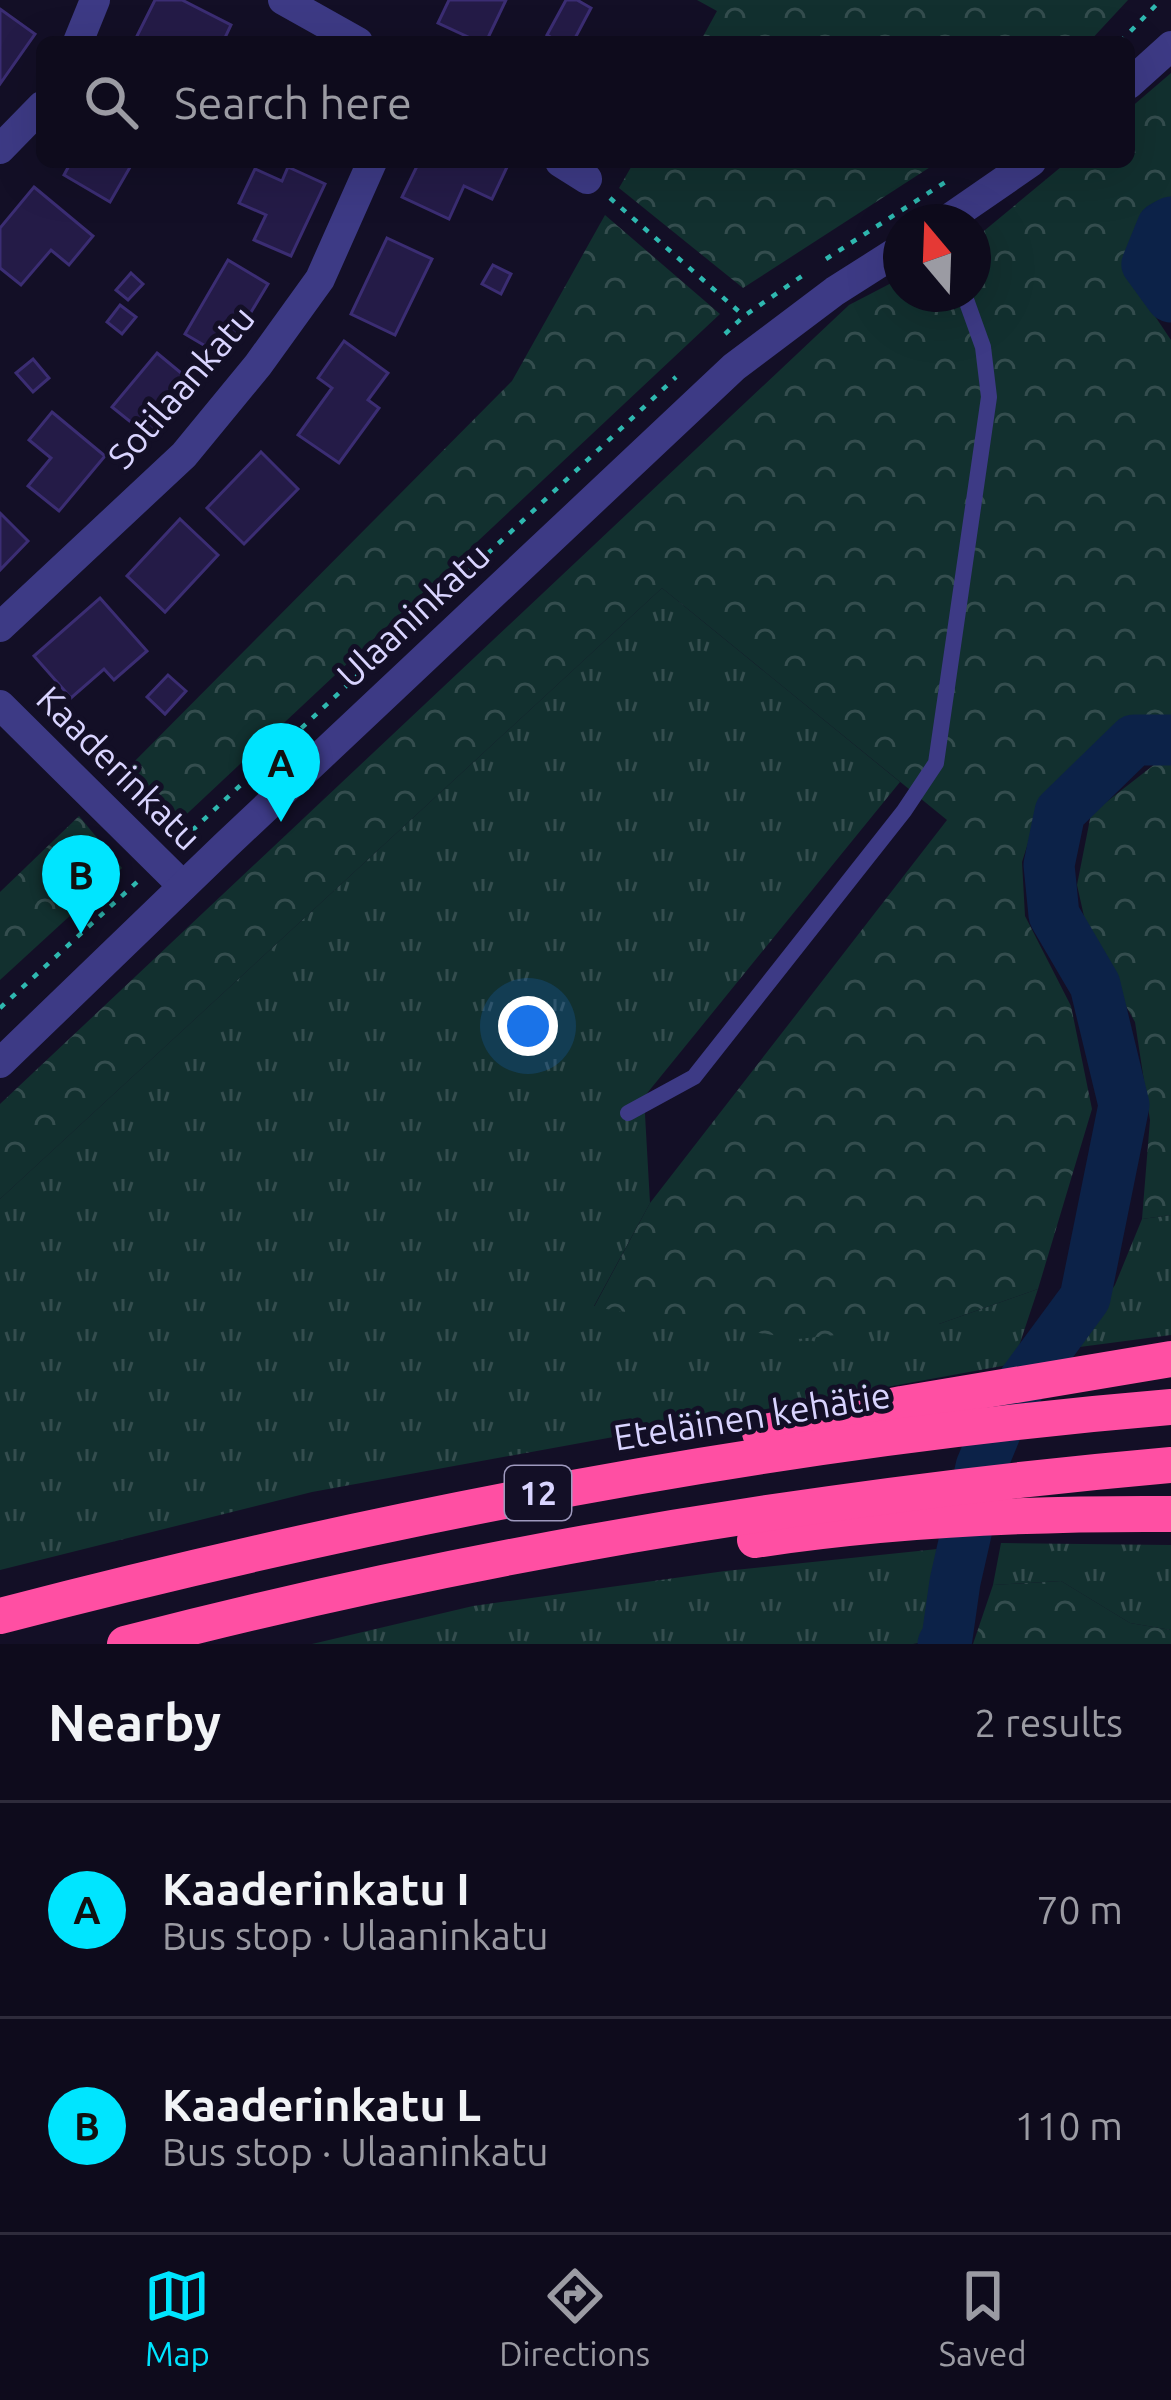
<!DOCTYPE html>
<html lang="en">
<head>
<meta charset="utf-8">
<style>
	:root { --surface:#0e0b1c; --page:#1c1929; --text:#f1f3f6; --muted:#9b9ba3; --line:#2e2b3b; --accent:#00e5ff }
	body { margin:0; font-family:Ubuntu,sans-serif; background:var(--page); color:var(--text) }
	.compass { position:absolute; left:883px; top:204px; width:108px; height:108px; border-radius:50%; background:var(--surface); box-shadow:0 12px 48px #0002; rotate:341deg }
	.you { position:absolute; left:528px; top:1026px; width:42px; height:42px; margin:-30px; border:9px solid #fff; border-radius:50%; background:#1a73e8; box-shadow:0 0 0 18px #1a73e833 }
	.badge { display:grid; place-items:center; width:78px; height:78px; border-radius:50%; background:var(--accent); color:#111; font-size:39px; font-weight:700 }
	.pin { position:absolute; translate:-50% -99px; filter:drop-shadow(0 3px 6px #0008) }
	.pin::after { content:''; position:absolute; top:63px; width:42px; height:36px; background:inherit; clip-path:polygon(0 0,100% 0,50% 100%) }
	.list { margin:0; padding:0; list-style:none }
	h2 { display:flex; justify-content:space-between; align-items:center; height:156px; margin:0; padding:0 48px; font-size:51px }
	h2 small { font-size:39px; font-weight:400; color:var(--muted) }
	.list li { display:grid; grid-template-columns:78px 1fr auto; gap:36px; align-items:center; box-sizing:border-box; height:216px; padding:0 48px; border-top:3px solid var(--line) }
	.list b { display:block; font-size:45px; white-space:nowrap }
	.list p { margin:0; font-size:39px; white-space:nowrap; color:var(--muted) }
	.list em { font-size:39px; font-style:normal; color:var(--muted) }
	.icon { flex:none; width:66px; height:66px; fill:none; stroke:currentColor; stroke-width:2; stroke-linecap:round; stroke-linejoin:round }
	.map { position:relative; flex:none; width:1171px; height:1644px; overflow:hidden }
	.search { position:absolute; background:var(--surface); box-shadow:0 12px 48px #0002; left:36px; right:36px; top:36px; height:132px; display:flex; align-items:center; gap:30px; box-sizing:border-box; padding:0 42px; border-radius:18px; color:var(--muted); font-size:45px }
	.sheet { height:588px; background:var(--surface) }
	nav { display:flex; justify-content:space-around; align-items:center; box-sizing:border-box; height:168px; border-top:3px solid var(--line); background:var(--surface); font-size:33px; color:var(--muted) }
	nav a { display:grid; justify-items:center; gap:6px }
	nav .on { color:var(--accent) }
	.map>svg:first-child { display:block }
</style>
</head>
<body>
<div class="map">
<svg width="1171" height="1644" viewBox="0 0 1171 1644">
	<defs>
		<pattern id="grass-tufts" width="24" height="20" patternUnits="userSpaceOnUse" patternTransform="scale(3)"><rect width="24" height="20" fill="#12302f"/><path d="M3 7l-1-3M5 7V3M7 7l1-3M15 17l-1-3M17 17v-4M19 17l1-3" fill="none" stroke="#344d4e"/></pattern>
		<pattern id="forest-crowns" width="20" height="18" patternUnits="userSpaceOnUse" patternTransform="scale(3)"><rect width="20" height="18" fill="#12302f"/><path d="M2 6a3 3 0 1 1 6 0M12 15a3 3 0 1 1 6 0" fill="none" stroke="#344d4e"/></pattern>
	</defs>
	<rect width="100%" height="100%" fill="#130f26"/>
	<g fill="url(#grass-tufts)">
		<polygon points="662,588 900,782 644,1097 650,1203 594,1306 939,1324 1038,1289 1013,1364 312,1492 0,1570 0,1199"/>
		<polygon points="1171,1215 1171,1335 1072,1348 1115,1285 1142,1219"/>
		<polygon points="1001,1543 1171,1545 1171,1630 1130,1623 1061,1581 993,1585"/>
		<polygon points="947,1548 923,1642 913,1644 312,1644 473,1606 725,1571"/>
	</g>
	<g fill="url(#forest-crowns)">
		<polygon points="697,0 1128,0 1089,42 700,42 717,11"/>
		<polygon points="1171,73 1171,199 1140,218 1128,276 1171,340 1171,720 1122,721 1041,802 1022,862 1025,916 1071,1006 1092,1109 1038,1289 939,1324 798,1339 594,1307 650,1203 947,820 662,588 0,1199 0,1104 849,305 901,278 901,294 973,294 973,240 1067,162 1129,162 1129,109"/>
		<polygon points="634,162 938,162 743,288 619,188"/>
		<polygon points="605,215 720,314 174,826 117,779 512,381"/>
		<polygon points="1171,763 1171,1215 1142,1219 1150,1120 1135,1022 1090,943 1077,885 1091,814 1155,764"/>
		<polygon points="79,816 122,868 0,980 0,892"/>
		<polygon points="1061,1581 1130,1623 1171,1630 1171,1644 973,1644 993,1585"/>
	</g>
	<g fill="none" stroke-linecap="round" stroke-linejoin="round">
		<g stroke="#0c2248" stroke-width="51">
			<polyline points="1171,222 1162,227 1147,264 1171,297"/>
			<polyline points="943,1644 947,1638 955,1582 981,1467 1007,1404 1085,1298 1124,1105 1095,985 1054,915 1049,865 1060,812 1134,740 1171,740"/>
		</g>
	</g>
	<g fill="#241b47" stroke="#3b2d73" stroke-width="3">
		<polygon points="155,0 182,0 231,25 223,42 134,42"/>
		<polygon points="449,0 506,0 486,42 479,42 438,23"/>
		<polygon points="566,0 577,0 591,8 573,42 559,42 547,35"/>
		<polygon points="0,9 35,34 0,84"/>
		<polygon points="71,162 133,162 110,202 64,175"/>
		<polygon points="419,162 501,162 508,165 492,199 464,186 449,219 402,197"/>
		<polygon points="288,167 325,184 291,256 254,240 266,215 239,203 255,169 282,181"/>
		<polygon points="34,187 93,236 69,265 51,250 21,285 0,268 0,228"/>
		<polygon points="387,238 432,259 395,335 351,314"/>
		<polygon points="228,260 268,284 224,357 185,334"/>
		<polygon points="493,265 511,274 501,294 482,284"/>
		<polygon points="131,273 143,284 128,300 116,290"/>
		<polygon points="120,305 136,317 122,334 107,322"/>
		<polygon points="344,341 388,373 368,400 379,408 339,463 298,435 332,388 318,378"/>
		<polygon points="157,353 192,382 148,436 112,407"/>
		<polygon points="33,359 49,378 33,392 16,373"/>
		<polygon points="52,412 105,456 59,511 28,486 51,458 29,440"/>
		<polygon points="261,452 298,489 244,544 207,508"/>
		<polygon points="0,513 28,541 0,570"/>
		<polygon points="180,519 218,555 165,612 127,576"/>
		<polygon points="100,598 147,651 114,680 104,669 71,698 34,656"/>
		<polygon points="168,675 186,691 165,714 147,697"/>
	</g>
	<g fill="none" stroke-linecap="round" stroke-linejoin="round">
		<g stroke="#2fb8b0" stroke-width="4.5" stroke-dasharray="6 9" stroke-linecap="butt">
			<polyline points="1120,42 1161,0"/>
			<polyline points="610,198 744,316"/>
			<polyline points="826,259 947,181"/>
			<polyline points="725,334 744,316 802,276"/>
			<polyline points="181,841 676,377"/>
			<polyline points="0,1008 137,882"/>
		</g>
		<polyline stroke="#3d3a85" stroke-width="16" points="628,1113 694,1077 904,811 936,763 989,397 983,347 964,294"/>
		<g stroke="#3d3a85" stroke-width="30">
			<polyline points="283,0 358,42"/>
			<polyline points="78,42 95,0"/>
			<polyline points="0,149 42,106"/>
			<polyline points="560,162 587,179"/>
			<polyline points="0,627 184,455 258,365 320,279 372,162"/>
			<polyline points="0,705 183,886"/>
		</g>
		<g stroke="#3d3a85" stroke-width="30">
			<polyline points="1129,84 1171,46"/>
			<polyline points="944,222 1031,162"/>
			<polyline points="0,1063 226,845 734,367 835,291 901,249"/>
		</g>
		<g stroke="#ff4fa3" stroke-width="36">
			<polyline points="760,1433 902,1404 1171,1359"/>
			<path d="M755 1540C894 1519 1031 1513 1171 1514"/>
			<path d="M0 1616C384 1516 775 1440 1171 1407"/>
			<path d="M125 1644C468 1555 819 1496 1171 1465"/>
		</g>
	</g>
	<g text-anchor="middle" stroke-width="10" stroke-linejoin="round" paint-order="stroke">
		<rect fill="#130f26" stroke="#9e99be" stroke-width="3" x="505" y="1466" width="66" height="54" rx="9"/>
		<g font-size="33" font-weight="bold" fill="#d9d4ff">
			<text x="538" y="1505">12</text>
		</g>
		<g font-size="36" fill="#d9d4ff" stroke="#130f26">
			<text transform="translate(181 387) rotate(-49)" y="13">Sotilaankatu</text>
			<text transform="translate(413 615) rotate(-43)" y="13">Ulaaninkatu</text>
			<text transform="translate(119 768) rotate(45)" y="13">Kaaderinkatu</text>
			<text transform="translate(752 1416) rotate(-9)" y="13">Eteläinen kehätie</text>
		</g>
	</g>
</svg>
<svg class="compass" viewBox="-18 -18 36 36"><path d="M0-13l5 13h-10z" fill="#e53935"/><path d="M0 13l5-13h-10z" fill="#9b9ba3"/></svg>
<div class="you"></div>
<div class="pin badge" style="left:281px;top:822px">A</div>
<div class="pin badge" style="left:81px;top:934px">B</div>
<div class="search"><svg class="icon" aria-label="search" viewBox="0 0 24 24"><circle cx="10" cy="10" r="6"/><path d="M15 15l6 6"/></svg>Search here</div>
</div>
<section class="sheet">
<h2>Nearby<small>2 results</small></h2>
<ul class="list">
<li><span class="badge">A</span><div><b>Kaaderinkatu I</b><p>Bus stop · Ulaaninkatu</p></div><em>70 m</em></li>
<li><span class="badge">B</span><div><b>Kaaderinkatu L</b><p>Bus stop · Ulaaninkatu</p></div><em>110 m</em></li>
</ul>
</section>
<nav>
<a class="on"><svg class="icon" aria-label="map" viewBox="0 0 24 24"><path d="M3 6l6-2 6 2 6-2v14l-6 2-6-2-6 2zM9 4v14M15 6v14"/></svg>Map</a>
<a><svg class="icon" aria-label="directions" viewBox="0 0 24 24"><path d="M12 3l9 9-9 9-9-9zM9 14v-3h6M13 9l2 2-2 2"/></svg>Directions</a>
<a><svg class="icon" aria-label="saved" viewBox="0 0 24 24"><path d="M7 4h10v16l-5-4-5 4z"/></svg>Saved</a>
</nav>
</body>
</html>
